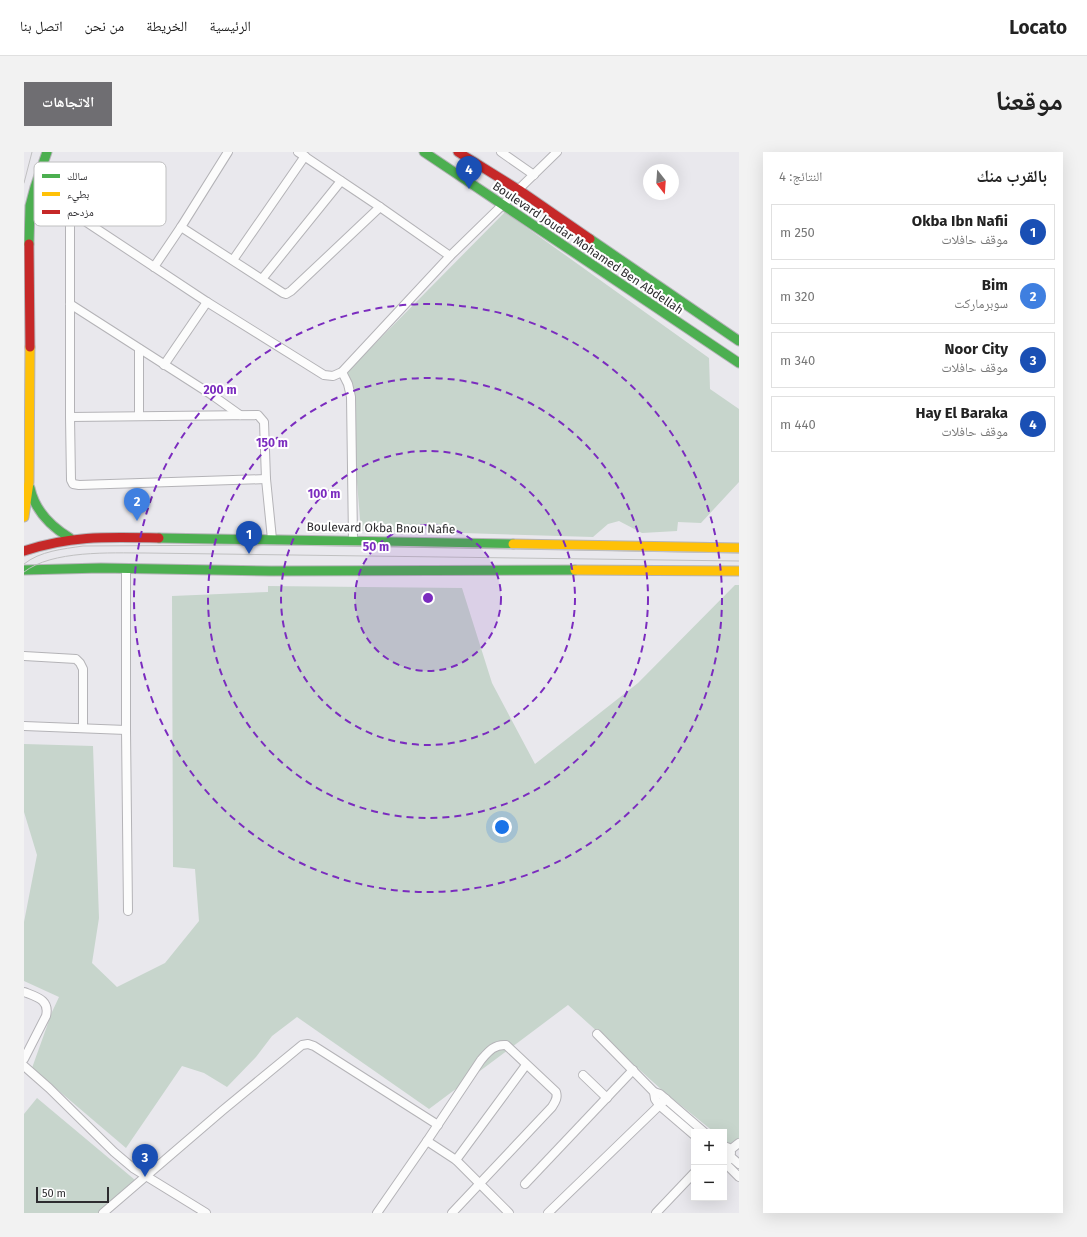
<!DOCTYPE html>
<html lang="ar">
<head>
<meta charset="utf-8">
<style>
	:root { --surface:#fff; --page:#f2f2f2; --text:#222; --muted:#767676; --line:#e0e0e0; --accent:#6f6e72 }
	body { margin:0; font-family:"Fira Sans","Noto Naskh Arabic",sans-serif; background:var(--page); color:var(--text); direction:rtl }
	.controls { position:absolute; right:12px; bottom:12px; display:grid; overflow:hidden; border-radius:0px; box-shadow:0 4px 16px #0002 }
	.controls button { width:36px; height:36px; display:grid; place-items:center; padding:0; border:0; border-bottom:1px solid var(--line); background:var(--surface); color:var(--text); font:20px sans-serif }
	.compass { position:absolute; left:619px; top:12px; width:36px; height:36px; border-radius:50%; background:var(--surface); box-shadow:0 4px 16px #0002; rotate:163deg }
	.scale { position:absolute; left:12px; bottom:10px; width:73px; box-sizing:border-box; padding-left:4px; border:2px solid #2d2c2f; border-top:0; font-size:11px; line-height:14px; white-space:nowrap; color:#2d2c2f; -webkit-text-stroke:3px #fff; paint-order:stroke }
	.you { position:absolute; left:478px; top:675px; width:14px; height:14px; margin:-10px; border:3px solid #fff; border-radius:50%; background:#1a73e8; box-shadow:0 0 0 6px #1a73e833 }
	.badge { display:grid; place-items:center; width:26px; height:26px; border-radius:50%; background:var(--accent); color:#fff; font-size:13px; font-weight:700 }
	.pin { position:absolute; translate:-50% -33px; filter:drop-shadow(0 1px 2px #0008) }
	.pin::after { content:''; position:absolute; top:21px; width:14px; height:12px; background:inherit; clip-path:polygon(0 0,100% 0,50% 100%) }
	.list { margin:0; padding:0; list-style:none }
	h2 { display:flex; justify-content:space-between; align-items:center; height:52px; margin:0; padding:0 16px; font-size:17px }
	h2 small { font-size:13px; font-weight:400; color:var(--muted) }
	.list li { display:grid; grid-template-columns:26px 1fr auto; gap:12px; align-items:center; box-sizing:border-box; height:56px; margin:0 8px 8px; padding:0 8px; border:1px solid var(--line); border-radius:0px }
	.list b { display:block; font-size:15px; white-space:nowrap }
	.list p { margin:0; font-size:13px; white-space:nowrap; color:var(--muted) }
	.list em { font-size:13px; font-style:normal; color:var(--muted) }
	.map { position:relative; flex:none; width:715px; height:1061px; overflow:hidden; direction:ltr; border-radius:0px }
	header { display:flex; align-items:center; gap:24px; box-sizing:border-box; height:56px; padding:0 20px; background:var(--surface); border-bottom:1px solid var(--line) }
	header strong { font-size:19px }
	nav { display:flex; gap:22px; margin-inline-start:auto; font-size:14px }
	.intro { display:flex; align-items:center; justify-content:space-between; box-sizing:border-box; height:96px; padding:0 24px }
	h1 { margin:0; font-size:28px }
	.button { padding:10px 18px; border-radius:0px; background:var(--accent); color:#fff; font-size:14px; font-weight:700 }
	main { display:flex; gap:24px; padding:0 24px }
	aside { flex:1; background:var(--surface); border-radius:0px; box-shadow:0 4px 16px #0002 }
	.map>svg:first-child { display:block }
</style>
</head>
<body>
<header>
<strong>Locato</strong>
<nav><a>الرئيسية</a><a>الخريطة</a><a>من نحن</a><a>اتصل بنا</a></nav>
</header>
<div class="intro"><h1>موقعنا</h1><a class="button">الاتجاهات</a></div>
<main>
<aside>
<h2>بالقرب منك<small>النتائج: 4</small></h2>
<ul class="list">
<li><span class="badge" style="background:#1a4fb4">1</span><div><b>Okba Ibn Nafii</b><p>موقف حافلات</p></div><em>250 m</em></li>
<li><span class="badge" style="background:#3f7fe0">2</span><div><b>Bim</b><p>سوبرماركت</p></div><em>320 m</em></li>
<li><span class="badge" style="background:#1a4fb4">3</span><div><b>Noor City</b><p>موقف حافلات</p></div><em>340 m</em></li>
<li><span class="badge" style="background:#1a4fb4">4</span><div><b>Hay El Baraka</b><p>موقف حافلات</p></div><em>440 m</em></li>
</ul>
</aside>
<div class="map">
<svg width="715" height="1061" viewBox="0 0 715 1061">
	<rect width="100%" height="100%" fill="#e9e8ed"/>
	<g fill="#c7d5cc">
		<polygon points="481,60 685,206 686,237 715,257 715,330 677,371 654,370 653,379 618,381 595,369 584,372 569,385 406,380 398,374 383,375 378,380 337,379 324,219"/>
		<polygon points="711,433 715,433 715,991 710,996 700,988 700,980 690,980 639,939 544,853 405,957 273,865 248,884 232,905 203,935 180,921 158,914 102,996 8,916 28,860 35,845 0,829 0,770 13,703 0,660 0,592 69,594 75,766 68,811 93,835 141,811 175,769 171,717 149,715 148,444 244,440 244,434 438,436 468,531 511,612 614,531"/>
		<polygon points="13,946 111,1028 75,1061 0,1061 0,962"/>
	</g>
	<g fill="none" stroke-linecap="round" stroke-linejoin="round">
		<defs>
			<g id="street">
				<polyline points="274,0 356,55 426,104"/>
				<polyline points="477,0 510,23"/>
				<polyline points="11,35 23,44 183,150 300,223 309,224 318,220 426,104 533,0"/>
				<polyline points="46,59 46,265 47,328 49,332 55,333 242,327"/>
				<polyline points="157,75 259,141 262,142 267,139 356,55"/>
				<polyline points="209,108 281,4"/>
				<polyline points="130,115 157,75 204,0"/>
				<polyline points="238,127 317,29"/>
				<polyline points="46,152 188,243 216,263"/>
				<polyline points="115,197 115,264"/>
				<polyline points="140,213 183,150"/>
				<polyline points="318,220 324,232 327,245 329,388"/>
				<polyline points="46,265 234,263 240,270 242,327 248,387"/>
				<polyline points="102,417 102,578 104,759"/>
				<polyline points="0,504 52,507 56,511 59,517 59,576"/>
				<polyline points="0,574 102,578"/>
				<path d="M0 840C13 845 26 848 22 864L0 907"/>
				<polyline points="573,882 630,940 631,947 635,953 670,983"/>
				<polyline points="0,914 25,936 90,1000 109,1016 182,1061"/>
				<polyline points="559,923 583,946"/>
				<polyline points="630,940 636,942 680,980"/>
				<polyline points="403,989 432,1008 485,1061"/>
				<polyline points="700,994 705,996 707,1001 705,1008 700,1010"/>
				<polyline points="706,998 715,991"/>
				<polyline points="707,1005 715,1012"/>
				<polyline points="432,1008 502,913"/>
				<polyline points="700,1010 715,1025"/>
				<polyline points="501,1032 609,918"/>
				<polyline points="79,1061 199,958 278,893 284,892 290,894 414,973"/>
				<path d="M353 1061 403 989 457 908C464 900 470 892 482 893L532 940C534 946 531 950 528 955L428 1061"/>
				<polyline points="524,1061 642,947"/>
				<polyline points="632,1061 670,1021"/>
			</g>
			<g id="fast">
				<polyline points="400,0 715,211"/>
				<polyline points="566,87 715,189"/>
				<polyline points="5,92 6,54 11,35 23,0"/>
				<path d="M6 336C11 359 26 374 46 386"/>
				<polyline points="135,386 489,392"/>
				<polyline points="0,418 77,416 247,419 551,418"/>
			</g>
			<g id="slow">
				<polyline points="0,365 5,330 6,195"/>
				<polyline points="489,392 715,396"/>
				<polyline points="551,418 715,419"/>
			</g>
			<g id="jam">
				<polyline points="434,0 495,38 566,87"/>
				<polyline points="5,92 6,195"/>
				<path d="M0 399C47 383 86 385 135 386"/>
			</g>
		</defs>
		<use href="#street" stroke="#b4b3b7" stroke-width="10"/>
		<use href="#fast" stroke="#b4b3b7" stroke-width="11"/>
		<use href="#slow" stroke="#b4b3b7" stroke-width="11"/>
		<use href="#jam" stroke="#b4b3b7" stroke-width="11"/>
		<use href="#street" stroke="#fcfcfc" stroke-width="8"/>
		<use href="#fast" stroke="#4caf50" stroke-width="9"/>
		<use href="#slow" stroke="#ffc107" stroke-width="9"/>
		<use href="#jam" stroke="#c62828" stroke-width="9"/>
		<g stroke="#c0c0c1" stroke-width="1">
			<polyline points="0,31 8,0"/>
			<path d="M0 412C16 399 39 397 59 394L227 393 358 394 715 401"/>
			<path d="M0 420C28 398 87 401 121 401L715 409"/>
		</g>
	</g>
	<circle cx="404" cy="446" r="73" fill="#7b2cbf" fill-opacity=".12"/>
	<g fill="none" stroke="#7b2cbf" stroke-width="2" stroke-dasharray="7 5">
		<circle cx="404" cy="446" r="73"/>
		<circle cx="404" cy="446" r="147"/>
		<circle cx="404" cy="446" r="220"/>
		<circle cx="404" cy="446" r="294"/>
	</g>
	<g text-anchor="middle" stroke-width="4" stroke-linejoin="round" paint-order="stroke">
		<g font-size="12" fill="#2d2c2f" stroke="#fff">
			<text transform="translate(564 96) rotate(34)" y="4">Boulevard Joudar Mohamed Ben Abdellah</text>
			<text transform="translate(357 376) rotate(1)" y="4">Boulevard Okba Bnou Nafie</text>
		</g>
	</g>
	<rect x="10" y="10" width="132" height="64" rx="6" fill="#fff" stroke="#c0c0c1" stroke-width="1"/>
	<rect x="18" y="22" width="18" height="4" fill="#4caf50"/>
	<rect x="18" y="40" width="18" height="4" fill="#ffc107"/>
	<rect x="18" y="58" width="18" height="4" fill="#c62828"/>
	<g font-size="11" fill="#2d2c2f">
		<text x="43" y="28">سالك</text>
		<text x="43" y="46">بطيء</text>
		<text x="43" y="64">مزدحم</text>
	</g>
	<circle cx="404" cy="446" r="6" fill="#7b2cbf" stroke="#fff" stroke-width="2"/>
	<g font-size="12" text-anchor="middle" font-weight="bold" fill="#7b2cbf" stroke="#fff" stroke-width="4" stroke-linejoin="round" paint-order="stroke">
		<text x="196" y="242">200 m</text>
		<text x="248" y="295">150 m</text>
		<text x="300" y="346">100 m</text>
		<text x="352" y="399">50 m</text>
	</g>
</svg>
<div class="controls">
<button>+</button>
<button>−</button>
</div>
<svg class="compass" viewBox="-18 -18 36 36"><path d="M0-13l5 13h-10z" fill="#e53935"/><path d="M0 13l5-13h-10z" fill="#767676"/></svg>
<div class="scale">50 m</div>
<div class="you"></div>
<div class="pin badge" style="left:225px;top:402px;background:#1a4fb4">1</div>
<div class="pin badge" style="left:113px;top:369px;background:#3f7fe0">2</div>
<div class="pin badge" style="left:121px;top:1025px;background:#1a4fb4">3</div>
<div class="pin badge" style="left:445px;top:37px;background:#1a4fb4">4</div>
</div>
</main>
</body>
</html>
